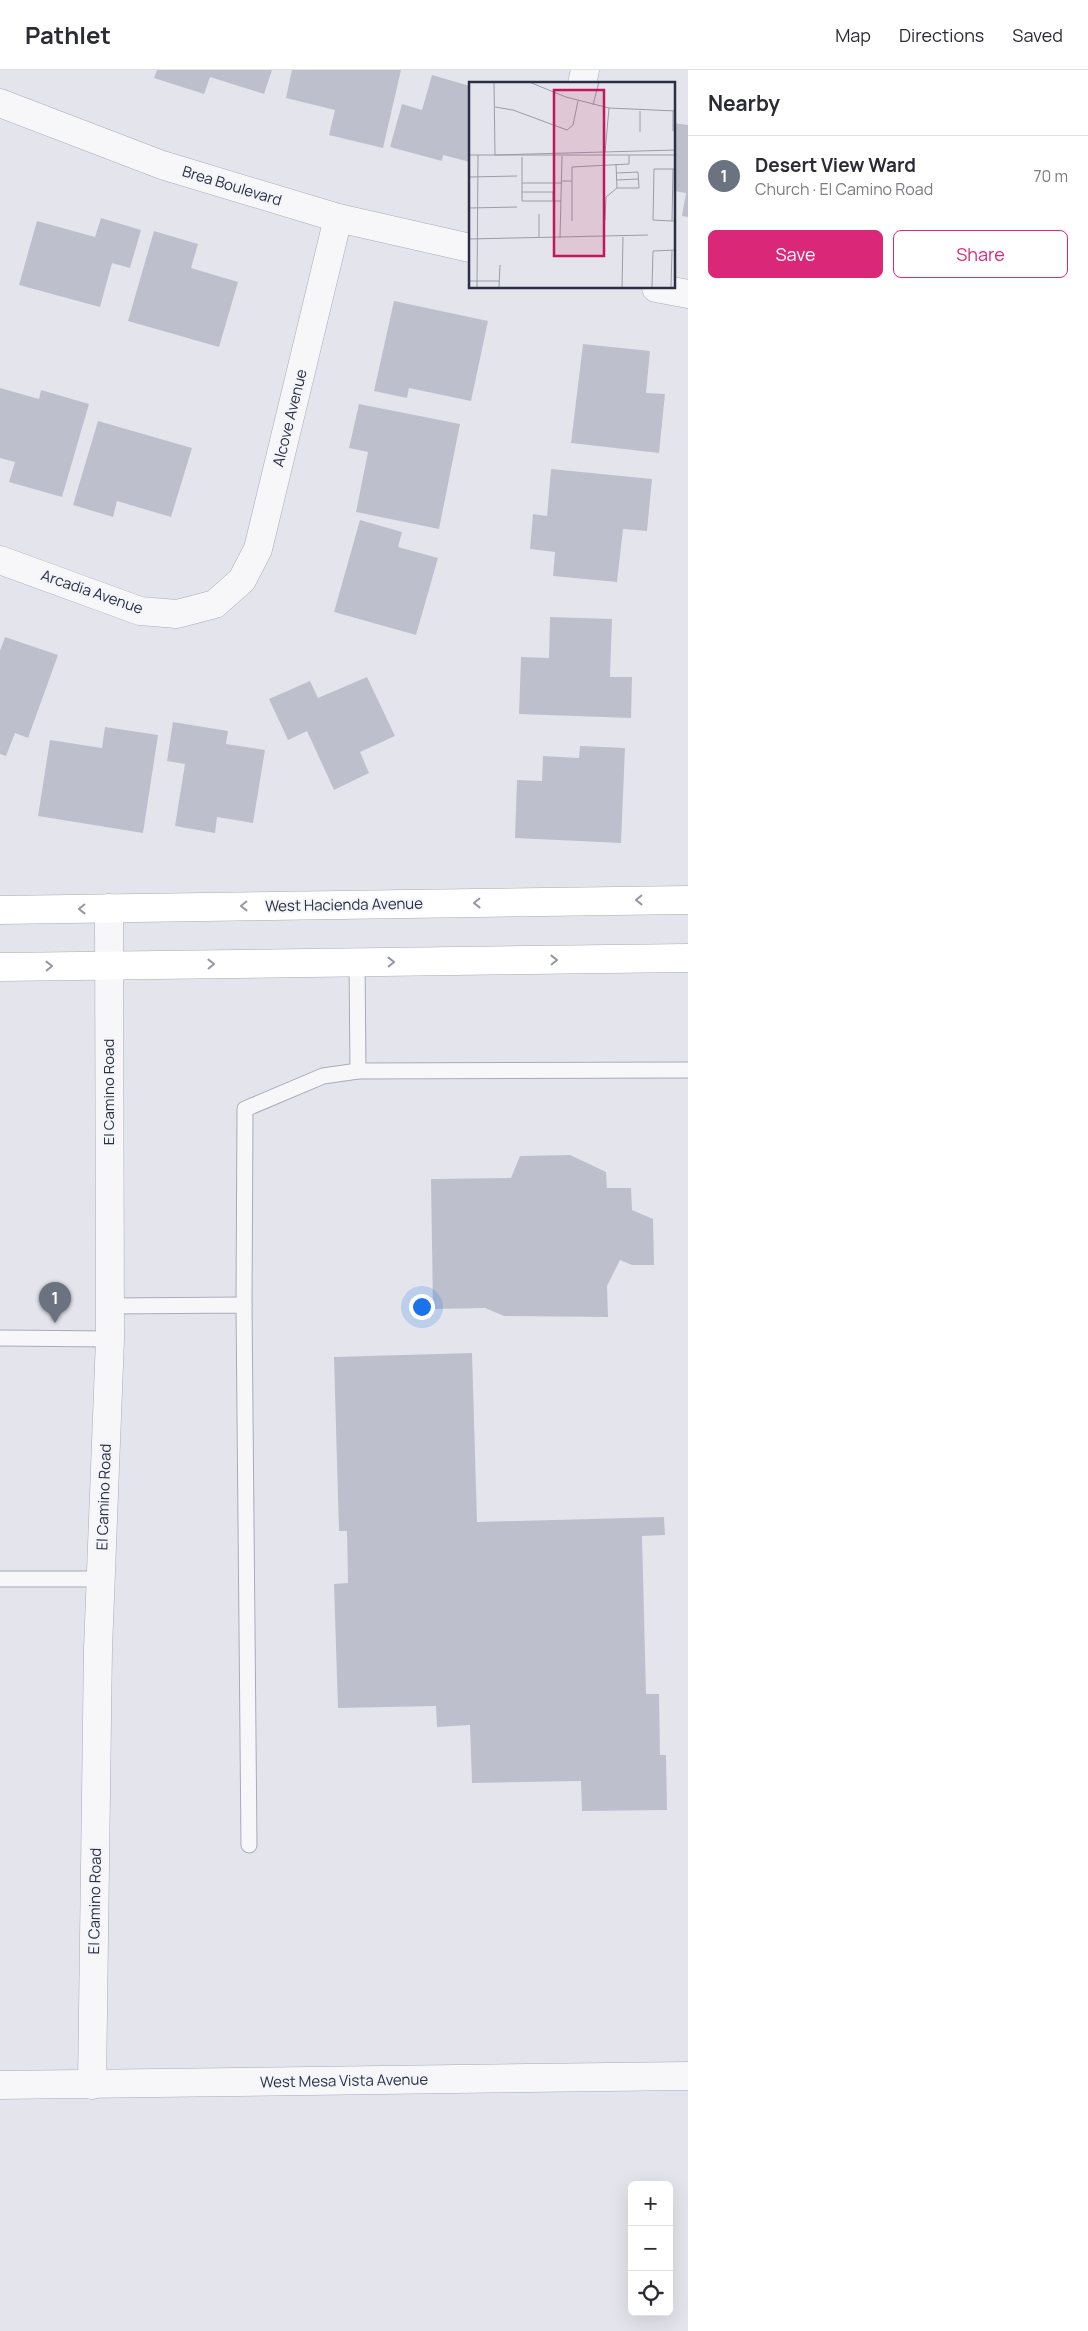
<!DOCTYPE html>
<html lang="en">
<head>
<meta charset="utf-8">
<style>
	:root { --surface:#fff; --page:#f2f2f3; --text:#2b2b33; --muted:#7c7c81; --line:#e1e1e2; --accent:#db2777 }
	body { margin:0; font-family:Manrope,sans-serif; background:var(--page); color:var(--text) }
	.controls { position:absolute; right:15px; bottom:15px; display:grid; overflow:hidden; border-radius:8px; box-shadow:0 5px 20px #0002 }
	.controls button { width:45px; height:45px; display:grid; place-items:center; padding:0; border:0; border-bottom:1px solid var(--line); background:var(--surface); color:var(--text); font:25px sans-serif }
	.you { position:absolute; left:421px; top:1236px; width:18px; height:18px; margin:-12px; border:4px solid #fff; border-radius:50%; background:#1a73e8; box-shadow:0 0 0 8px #1a73e833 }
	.badge { display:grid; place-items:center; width:32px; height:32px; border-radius:50%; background:var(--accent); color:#fff; font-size:16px; font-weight:700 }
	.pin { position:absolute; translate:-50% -41px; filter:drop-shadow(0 1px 2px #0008) }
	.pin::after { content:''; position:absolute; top:26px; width:18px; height:15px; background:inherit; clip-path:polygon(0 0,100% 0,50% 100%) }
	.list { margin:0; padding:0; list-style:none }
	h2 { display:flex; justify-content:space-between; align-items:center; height:65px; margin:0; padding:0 20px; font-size:21px }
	h2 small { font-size:16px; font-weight:400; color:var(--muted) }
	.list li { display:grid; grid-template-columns:32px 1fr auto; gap:15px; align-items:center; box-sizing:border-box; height:80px; padding:0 20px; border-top:1px solid var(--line) }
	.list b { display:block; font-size:19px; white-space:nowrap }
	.list p { margin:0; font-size:16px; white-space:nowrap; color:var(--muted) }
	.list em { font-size:16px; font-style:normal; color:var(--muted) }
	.actions { display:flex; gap:10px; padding:15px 20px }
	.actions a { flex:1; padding:11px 0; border:1px solid var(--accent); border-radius:8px; text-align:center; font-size:18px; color:var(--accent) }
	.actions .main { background:var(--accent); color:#fff }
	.icon { flex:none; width:28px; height:28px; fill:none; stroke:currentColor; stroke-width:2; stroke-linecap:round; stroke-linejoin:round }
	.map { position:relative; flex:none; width:688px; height:2261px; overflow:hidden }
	header { display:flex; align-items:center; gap:30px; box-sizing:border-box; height:70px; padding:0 25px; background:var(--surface); border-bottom:1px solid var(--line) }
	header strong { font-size:24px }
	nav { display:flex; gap:28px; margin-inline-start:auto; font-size:18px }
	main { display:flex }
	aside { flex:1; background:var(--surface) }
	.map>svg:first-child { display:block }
</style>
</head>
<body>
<header>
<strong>Pathlet</strong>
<nav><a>Map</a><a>Directions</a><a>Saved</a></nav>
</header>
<main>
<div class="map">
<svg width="688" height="2261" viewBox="0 0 688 2261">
	<rect width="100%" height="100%" fill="#e4e5ec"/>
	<g fill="#bdc0cc">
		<polygon points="157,0 272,0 264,24 210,7 204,24 154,8"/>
		<polygon points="292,0 401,0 383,78 329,65 335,40 286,28"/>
		<polygon points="432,5 470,16 470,92 443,85 442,91 390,77 402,34 422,40"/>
		<polygon points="674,53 688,55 688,147 682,146 686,123 674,121"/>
		<polygon points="101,148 141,160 130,198 112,193 100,237 19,215 37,151 95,167"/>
		<polygon points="154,161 198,174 191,198 238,212 219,277 128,251"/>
		<polygon points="394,231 488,251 471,331 409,318 407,328 374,321"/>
		<polygon points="583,274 650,281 646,323 665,324 659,383 571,373"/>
		<polygon points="0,318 39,329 41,320 89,334 62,427 9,412 15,392 0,388"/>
		<polygon points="359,334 460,354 439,459 356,442 368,382 349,378"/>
		<polygon points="98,351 192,378 171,447 117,431 113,447 73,435"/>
		<polygon points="551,399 652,409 647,461 623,459 617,512 553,506 555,482 530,479 533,444 547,446"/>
		<polygon points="360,450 402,462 398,477 438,488 416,565 334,542"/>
		<polygon points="550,547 612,549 610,607 632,607 631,648 519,644 521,587 549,588"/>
		<polygon points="5,567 58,585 28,668 15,663 6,686 0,684 0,581"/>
		<polygon points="367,607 395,666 360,682 369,703 334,720 307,661 288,670 269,629 310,611 318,628"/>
		<polygon points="173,652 228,661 226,674 265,680 253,753 217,747 215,763 175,756 185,694 167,691"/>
		<polygon points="105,657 158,665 143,763 38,746 50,670 102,678"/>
		<polygon points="580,676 625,678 621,773 515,768 517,710 542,711 543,686 579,688"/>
		<polygon points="570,1085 606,1102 607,1118 631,1118 632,1140 653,1149 654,1195 632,1195 620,1190 607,1216 608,1247 504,1246 485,1238 433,1239 431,1109 511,1108 520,1086"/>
		<polygon points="472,1283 477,1452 664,1447 665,1465 642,1466 646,1624 659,1624 660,1685 666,1685 667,1740 582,1741 581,1711 472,1713 470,1655 437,1657 436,1636 338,1638 334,1514 348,1513 347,1461 339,1461 334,1287"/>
	</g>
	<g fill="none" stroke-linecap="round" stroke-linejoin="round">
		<defs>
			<g id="service">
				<polyline points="357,892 358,1001"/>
				<polyline points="244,1235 245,1039 323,1006 358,1001 688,1000"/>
				<polyline points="110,1236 244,1235 249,1775"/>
				<polyline points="0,1268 110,1269"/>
				<polyline points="0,1509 101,1509"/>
			</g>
			<g id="minor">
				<polyline points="582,14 585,0"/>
				<polyline points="0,33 162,95 338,148 470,178"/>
				<polyline points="656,218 688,224"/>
				<polyline points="0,490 140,541 177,544 215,534 242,510 258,479 338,148"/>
				<polyline points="0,2015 688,2006"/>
				<polyline points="92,2015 98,1579 110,1269 109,838"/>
			</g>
			<g id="secondary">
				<polyline points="0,840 688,830"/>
				<polyline points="0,897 688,888"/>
			</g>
		</defs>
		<use href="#service" stroke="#a8abb7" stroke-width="17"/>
		<use href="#minor" stroke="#a8abb7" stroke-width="29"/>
		<use href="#secondary" stroke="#a8abb7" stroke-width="29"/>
		<use href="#service" stroke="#f7f7fa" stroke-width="15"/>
		<use href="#minor" stroke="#f7f7fa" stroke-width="28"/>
		<use href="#secondary" stroke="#fff" stroke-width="28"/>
	</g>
	<defs><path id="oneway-chevron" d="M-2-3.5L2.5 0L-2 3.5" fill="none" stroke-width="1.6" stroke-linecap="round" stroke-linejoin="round" transform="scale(1.25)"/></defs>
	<g stroke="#9497a2">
		<use href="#oneway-chevron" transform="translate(639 830) rotate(179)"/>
		<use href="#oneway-chevron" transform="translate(477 833) rotate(179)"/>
		<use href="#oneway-chevron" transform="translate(244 836) rotate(179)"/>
		<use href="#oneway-chevron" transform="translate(82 839) rotate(179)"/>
		<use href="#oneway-chevron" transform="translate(554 890) rotate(-1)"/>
		<use href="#oneway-chevron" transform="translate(391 892) rotate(-1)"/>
		<use href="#oneway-chevron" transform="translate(211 894) rotate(-1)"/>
		<use href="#oneway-chevron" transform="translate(49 896) rotate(-1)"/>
	</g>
	<g text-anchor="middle" stroke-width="4" stroke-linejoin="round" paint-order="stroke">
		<g font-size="15" fill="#2a2f46" stroke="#f4f5f9">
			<text transform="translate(232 116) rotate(17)" y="5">Brea Boulevard</text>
			<text transform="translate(290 348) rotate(-76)" y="5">Alcove Avenue</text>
			<text transform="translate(92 522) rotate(19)" y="5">Arcadia Avenue</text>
			<text transform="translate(344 835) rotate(-1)" y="5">West Hacienda Avenue</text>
			<text transform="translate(109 1022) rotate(-90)" y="5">El Camino Road</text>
			<text transform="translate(104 1427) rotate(-88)" y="5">El Camino Road</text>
			<text transform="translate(95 1831) rotate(-89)" y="5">El Camino Road</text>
			<text transform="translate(344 2011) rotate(-1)" y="5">West Mesa Vista Avenue</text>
		</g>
	</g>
	<g transform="translate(469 12)">
		<rect width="206" height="206" fill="#e4e5ec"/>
		<path fill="none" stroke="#9a9caa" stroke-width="1" d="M25 0 26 73M60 0 97 15 140 26 207 29M124 23 130 0M26 25 44 28 98 48 104 43 109 19M204 49V29M171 50V29M136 71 140 26M0 73H207M26 73 207 68M53 75V119H92M147 82 148 106H170L169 90 147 91M207 87H204L203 139H207M0 95 48 94M148 98 169 97M93 99H103V139M103 99V85L160 82V73M53 101H93M53 110H84V119M0 126 48 125M136 138 137 115 148 106M203 139 184 138 185 87H204M70 156V132M91 156 93 74M0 157 179 153M0 199H30M8 206 9 73M30 206 31 183M153 206 154 155M183 206 184 169 207 168M202 206 203 168"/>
		<path fill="#c2185b" fill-opacity="0.15" stroke="#c2185b" stroke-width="2.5" d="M85 8H135V174H85Z"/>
		<rect width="206" height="206" fill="none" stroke="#2a2f46" stroke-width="2.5"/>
	</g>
</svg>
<div class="controls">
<button>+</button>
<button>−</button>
<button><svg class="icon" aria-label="locate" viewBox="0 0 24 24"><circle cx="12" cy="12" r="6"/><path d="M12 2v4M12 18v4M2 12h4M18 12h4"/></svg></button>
</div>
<div class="you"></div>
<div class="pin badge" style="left:55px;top:1253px;background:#6b7280">1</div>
</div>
<aside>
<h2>Nearby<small></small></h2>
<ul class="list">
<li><span class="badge" style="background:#6b7280">1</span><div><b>Desert View Ward</b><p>Church · El Camino Road</p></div><em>70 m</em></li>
</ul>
<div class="actions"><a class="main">Save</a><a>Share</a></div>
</aside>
</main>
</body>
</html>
